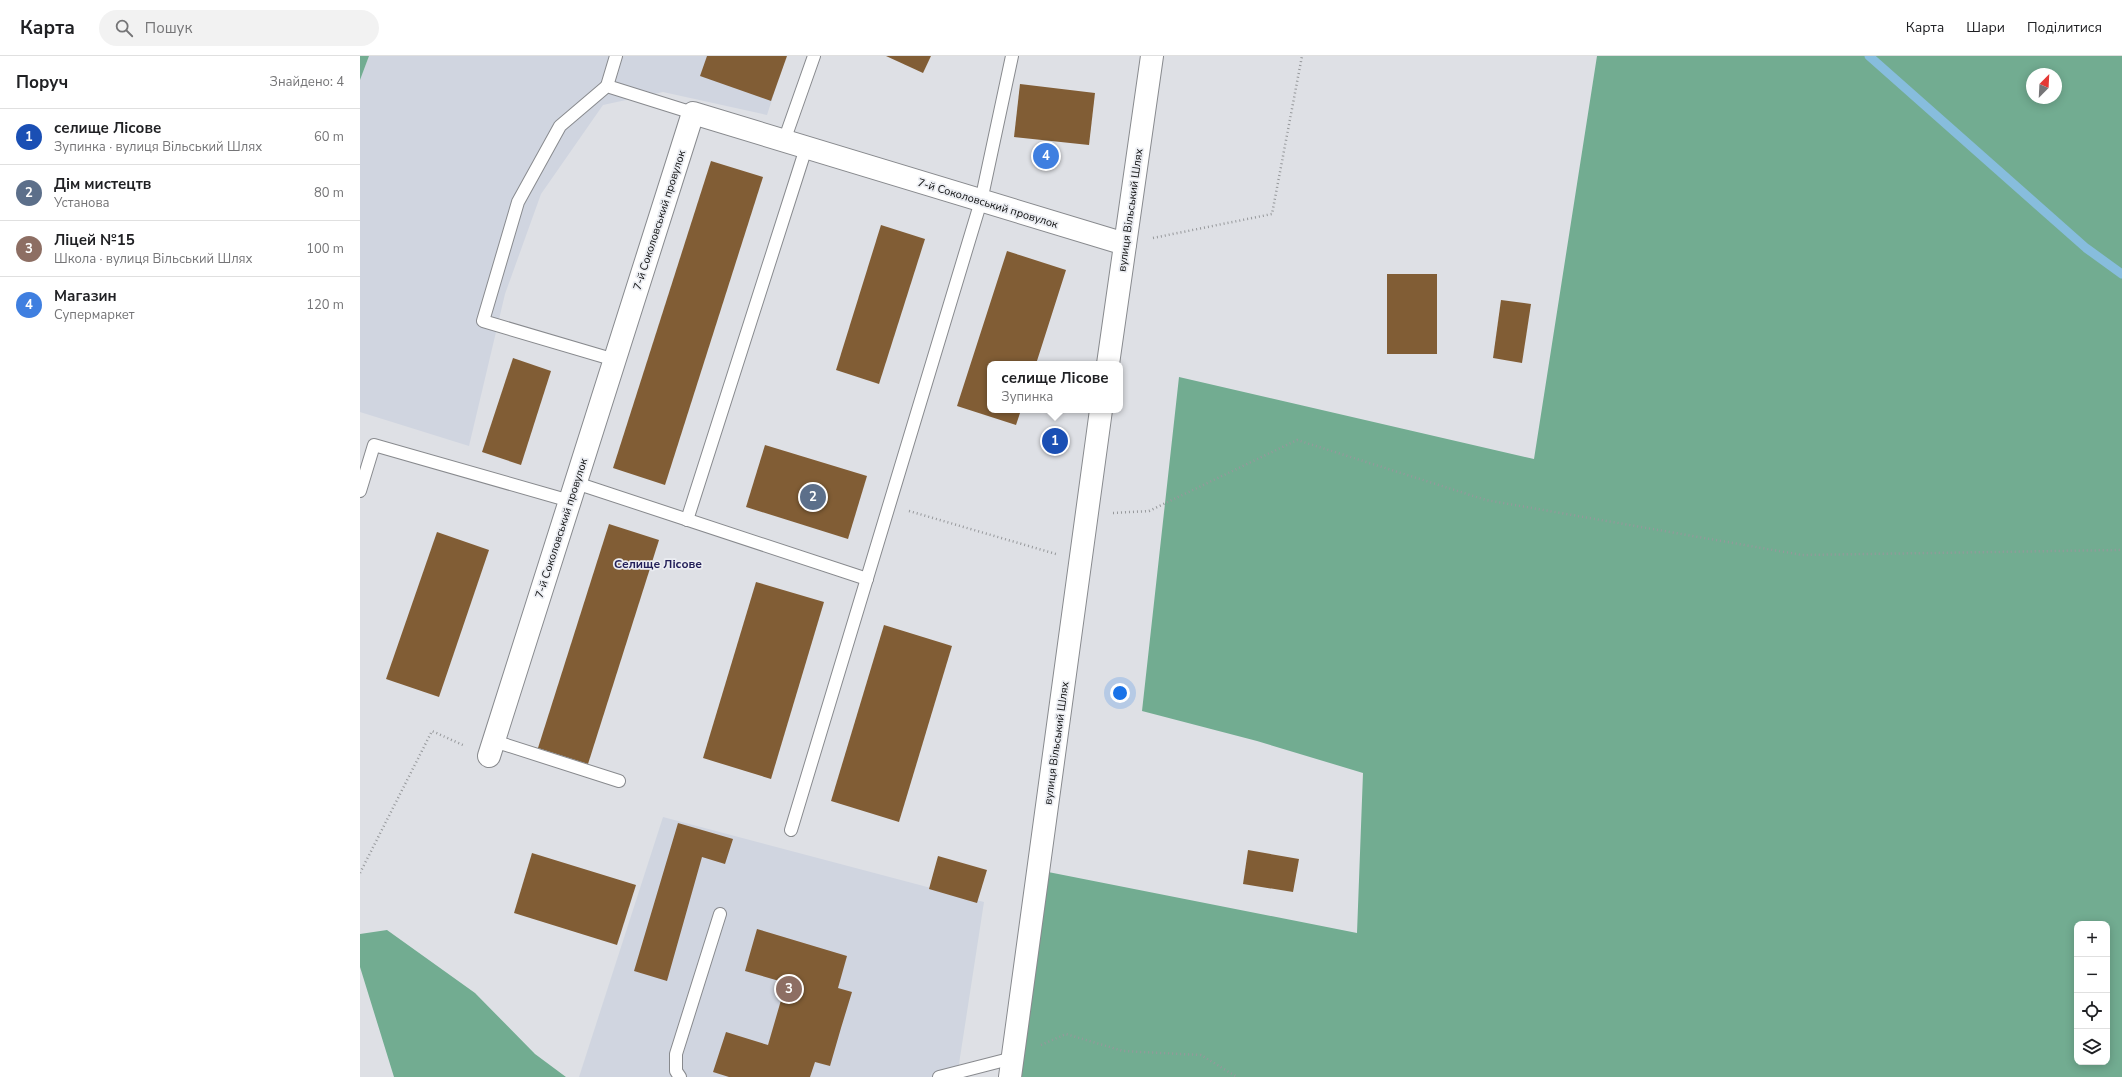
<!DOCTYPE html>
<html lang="uk">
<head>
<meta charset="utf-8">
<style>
	:root { --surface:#fff; --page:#f2f2f2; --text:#202124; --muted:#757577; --line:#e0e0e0; --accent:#0b8043 }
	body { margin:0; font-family:"Nunito Sans",sans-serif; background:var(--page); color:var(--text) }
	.controls { position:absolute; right:12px; bottom:12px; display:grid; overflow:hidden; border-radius:8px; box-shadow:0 2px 10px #0003 }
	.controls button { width:36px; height:36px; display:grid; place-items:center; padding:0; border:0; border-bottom:1px solid var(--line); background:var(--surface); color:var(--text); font:20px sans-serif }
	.compass { position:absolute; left:1666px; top:12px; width:36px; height:36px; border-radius:50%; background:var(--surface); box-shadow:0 2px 10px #0003; rotate:24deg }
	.you { position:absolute; left:760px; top:637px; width:14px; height:14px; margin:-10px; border:3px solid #fff; border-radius:50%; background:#1a73e8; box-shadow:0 0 0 6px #1a73e833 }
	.badge { display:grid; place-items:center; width:26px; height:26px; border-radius:50%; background:var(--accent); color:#fff; font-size:13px; font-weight:700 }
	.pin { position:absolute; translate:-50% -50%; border:2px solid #fff; box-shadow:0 1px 4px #0006 }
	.popup { position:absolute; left:627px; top:305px; width:136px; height:52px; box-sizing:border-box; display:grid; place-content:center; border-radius:8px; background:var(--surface); filter:drop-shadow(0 1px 3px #0005); font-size:13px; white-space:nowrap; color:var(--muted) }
	.popup b { font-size:15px; color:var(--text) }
	.popup::after { content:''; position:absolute; left:50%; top:100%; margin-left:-8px; border:8px solid transparent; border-top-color:var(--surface) }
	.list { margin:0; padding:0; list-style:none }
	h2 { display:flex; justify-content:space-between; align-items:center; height:52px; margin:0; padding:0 16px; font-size:17px }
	h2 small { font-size:13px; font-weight:400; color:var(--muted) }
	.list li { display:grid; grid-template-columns:26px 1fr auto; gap:12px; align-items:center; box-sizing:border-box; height:56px; padding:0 16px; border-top:1px solid var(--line) }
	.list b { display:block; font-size:15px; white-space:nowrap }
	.list p { margin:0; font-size:13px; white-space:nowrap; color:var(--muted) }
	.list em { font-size:13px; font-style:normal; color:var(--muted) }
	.icon { flex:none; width:22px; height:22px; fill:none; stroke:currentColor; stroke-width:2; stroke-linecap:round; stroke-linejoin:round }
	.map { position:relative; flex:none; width:1762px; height:1021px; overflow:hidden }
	header { display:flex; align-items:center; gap:24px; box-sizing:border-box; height:56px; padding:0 20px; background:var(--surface); border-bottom:1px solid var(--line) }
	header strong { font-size:19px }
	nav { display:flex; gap:22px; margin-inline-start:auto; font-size:14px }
	.search { width:280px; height:36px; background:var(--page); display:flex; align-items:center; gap:10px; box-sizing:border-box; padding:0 14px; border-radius:22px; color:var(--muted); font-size:15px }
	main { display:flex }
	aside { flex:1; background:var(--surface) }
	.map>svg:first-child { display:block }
</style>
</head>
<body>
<header>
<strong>Карта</strong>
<div class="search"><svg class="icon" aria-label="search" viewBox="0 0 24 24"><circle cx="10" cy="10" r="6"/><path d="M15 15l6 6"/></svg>Пошук</div>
<nav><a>Карта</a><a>Шари</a><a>Поділитися</a></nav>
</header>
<main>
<aside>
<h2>Поруч<small>Знайдено: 4</small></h2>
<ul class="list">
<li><span class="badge" style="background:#1a4fb4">1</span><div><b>селище Лісове</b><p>Зупинка · вулиця Вільський Шлях</p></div><em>60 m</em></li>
<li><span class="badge" style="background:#5c6f8a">2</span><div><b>Дім мистецтв</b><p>Установа</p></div><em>80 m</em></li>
<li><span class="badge" style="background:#8d6e63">3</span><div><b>Ліцей №15</b><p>Школа · вулиця Вільський Шлях</p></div><em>100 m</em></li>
<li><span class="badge" style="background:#3f7fe0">4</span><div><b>Магазин</b><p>Супермаркет</p></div><em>120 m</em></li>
</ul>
</aside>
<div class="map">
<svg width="1762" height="1021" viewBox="0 0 1762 1021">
	<rect width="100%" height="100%" fill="#dee0e5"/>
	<g fill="#d0d5e0">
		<polygon points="9,0 426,0 407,59 303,36 243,49 181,138 145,238 109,390 0,356 0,24"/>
		<polygon points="303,761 624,846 597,1021 219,1021"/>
	</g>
	<g fill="#72ac91" fill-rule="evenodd">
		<polygon points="0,0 9,0 0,24"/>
		<path d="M1237 0H1762V1021H650L678 814 997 877 1003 717 897 685 782 655 819 321 1174 403ZM1672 18H1696V42H1672ZM1717 868H1747V1006H1717Z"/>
		<polygon points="27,874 115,937 175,998 206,1021 34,1021 0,911 0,878"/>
	</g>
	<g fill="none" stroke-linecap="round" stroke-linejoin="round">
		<polyline stroke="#87bddd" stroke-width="9" points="1509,0 1726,192 1762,218"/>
	</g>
	<g fill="#815d35">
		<polygon points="347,0 427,0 411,45 340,20"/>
		<polygon points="526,0 571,0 563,17"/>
		<polygon points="660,28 735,37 729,89 654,81"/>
		<polygon points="351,105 403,121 305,429 253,412"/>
		<polygon points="521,169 565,183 519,328 476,314"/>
		<polygon points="647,195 706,214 676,308 630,308 630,354 661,354 656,369 597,350"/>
		<rect x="1027" y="218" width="50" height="80"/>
		<polygon points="1141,244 1171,248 1162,307 1133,302"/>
		<polygon points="153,302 191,315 161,409 122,396"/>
		<polygon points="405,389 507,420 488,483 386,451"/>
		<polygon points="249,468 299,484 228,708 178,692"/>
		<polygon points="77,476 129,494 79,641 26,623"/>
		<polygon points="396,526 464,546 411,723 343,702"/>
		<polygon points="524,569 592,590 539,766 471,745"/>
		<polygon points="318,767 373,783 365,808 342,801 307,925 274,915"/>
		<polygon points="888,794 939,803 933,836 883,828"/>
		<polygon points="172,797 276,829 257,889 154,857"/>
		<polygon points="578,800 627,814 617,847 569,833"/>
		<polygon points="397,873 487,900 478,932 492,936 481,972 470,1010 455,1006 450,1021 369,1021 353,1016 366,976 408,989 426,927 385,915"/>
	</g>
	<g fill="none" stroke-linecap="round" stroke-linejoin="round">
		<defs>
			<g id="service">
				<polyline points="247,30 256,0"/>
				<polyline points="424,85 454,0"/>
				<polyline points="255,304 123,265 158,146 200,70 247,30 333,57"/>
				<polyline points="216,427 507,523"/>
				<polyline points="0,435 14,389 210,445"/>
				<polyline points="327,464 446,92"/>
				<polyline points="134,685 259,725"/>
				<polyline points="431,774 621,145 652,0"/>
				<polyline points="320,1021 316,1015 316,998 360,858"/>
				<polyline points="579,1021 653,1002"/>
			</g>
			<polyline id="minor" points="129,700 333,57 765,188"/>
			<g id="tertiary">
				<polyline points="748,308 792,0"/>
				<polyline points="650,1021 741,354"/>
			</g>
		</defs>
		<use href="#service" stroke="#888a8e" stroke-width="14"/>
		<use href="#minor" stroke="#888a8e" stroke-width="24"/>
		<use href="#tertiary" stroke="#888a8e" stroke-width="24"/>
		<g stroke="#96989b" stroke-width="2.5" stroke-dasharray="1 3" stroke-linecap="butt">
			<polyline points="793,182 912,158 942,0"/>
			<polyline points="549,455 696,498"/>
			<polyline points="753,457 789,455 937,384 1126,444 1442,499 1762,494"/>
			<polyline points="0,817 72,675 105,690"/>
			<polyline points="681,989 706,978 763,995 841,999 877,1021"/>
		</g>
		<use href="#service" stroke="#fff" stroke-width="12"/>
		<use href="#minor" stroke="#fff" stroke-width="22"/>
		<use href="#tertiary" stroke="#fff" stroke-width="22"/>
	</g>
	<g text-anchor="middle" stroke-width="3.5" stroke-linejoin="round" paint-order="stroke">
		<g font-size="11" fill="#0e0f10" stroke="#ebedf2">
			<text transform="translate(628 147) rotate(17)" y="4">7-й Соколовський провулок</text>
			<text transform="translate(770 154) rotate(-82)" y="4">вулиця Вільський Шлях</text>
			<text transform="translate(299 164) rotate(-72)" y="4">7-й Соколовський провулок</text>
			<text transform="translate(201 472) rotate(-72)" y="4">7-й Соколовський провулок</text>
			<text transform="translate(696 687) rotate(-82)" y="4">вулиця Вільський Шлях</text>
		</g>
		<g font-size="12" font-weight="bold" fill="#232059" stroke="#ebedf2">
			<text x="298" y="512">Селище Лісове</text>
		</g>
	</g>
</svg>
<div class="controls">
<button>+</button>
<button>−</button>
<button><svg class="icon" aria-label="locate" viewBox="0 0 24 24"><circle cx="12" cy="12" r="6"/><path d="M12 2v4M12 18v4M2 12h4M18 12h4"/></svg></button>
<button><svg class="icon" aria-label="layers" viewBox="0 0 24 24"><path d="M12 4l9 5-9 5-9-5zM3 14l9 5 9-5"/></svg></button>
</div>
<svg class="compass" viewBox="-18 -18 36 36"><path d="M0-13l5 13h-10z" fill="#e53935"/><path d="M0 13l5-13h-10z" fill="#757577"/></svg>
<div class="you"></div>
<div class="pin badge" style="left:695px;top:385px;background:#1a4fb4">1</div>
<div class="popup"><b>селище Лісове</b>Зупинка</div>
<div class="pin badge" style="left:453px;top:441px;background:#5c6f8a">2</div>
<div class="pin badge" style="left:429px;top:933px;background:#8d6e63">3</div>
<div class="pin badge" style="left:686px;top:100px;background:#3f7fe0">4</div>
</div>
</main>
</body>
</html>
